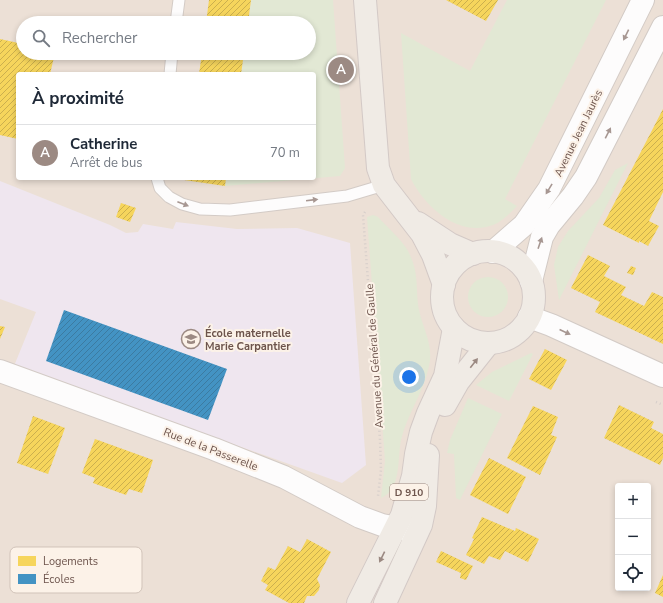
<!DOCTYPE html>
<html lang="fr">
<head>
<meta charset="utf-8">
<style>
	:root { --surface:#fff; --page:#f2f2f3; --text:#1f2937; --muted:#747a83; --line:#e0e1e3; --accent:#9c8a83 }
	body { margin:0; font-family:"Nunito Sans",sans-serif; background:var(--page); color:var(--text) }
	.controls { position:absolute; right:12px; bottom:12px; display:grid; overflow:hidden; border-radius:4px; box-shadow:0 2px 6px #0003 }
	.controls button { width:36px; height:36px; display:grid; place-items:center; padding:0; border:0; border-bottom:1px solid var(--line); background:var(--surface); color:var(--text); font:20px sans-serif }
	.you { position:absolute; left:409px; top:377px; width:14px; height:14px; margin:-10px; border:3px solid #fff; border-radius:50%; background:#1a73e8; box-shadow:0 0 0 6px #1a73e833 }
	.badge { display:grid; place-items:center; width:26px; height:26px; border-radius:50%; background:var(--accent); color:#fff; font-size:13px; font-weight:700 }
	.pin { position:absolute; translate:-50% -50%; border:2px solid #fff; box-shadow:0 1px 4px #0006 }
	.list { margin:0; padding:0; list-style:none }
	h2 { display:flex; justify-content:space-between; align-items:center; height:52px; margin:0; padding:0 16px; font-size:17px }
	h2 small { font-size:13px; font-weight:400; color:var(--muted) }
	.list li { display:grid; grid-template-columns:26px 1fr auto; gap:12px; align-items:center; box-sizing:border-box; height:56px; padding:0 16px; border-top:1px solid var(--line) }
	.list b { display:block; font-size:15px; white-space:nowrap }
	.list p { margin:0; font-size:13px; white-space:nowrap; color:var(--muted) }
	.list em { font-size:13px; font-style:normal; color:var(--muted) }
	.icon { flex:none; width:22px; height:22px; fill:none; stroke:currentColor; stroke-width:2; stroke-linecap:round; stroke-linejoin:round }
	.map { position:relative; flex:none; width:663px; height:603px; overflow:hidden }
	.search { position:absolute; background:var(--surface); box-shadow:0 2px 6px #0003; left:16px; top:16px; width:300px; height:44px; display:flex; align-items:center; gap:10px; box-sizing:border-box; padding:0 14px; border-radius:22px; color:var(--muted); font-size:15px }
	.panel { position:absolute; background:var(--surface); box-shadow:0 2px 6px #0003; left:16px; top:72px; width:300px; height:108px; border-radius:4px }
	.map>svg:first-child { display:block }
</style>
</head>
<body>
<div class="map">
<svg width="663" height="603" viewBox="0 0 663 603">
	<defs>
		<pattern id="homes-hatch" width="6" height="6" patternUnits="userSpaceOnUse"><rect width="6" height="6" fill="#f6d55c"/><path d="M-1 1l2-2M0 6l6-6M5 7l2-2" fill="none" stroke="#cbaf4e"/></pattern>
		<pattern id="schools-hatch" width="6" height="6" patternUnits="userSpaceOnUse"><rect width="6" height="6" fill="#4393c3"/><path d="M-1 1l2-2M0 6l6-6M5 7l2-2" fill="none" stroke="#3c7ba1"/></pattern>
	</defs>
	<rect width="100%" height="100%" fill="#f4eee8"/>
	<path fill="#ece0d6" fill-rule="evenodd" d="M0 0H663V603H0ZM23 23H309V53H23ZM18 74H314V178H18ZM618 486H648V588H618Z"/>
	<polygon fill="#efe6ef" points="0,181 110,225 126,233 138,232 143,224 173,229 176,222 237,229 297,228 350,243 366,465 342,483 14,366 36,312 0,299"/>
	<g fill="#e2e8d4">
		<polygon points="251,0 333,0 345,168 340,176 225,186 226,178 314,178 314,74 241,74 244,53 309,53 309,23 248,23"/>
		<path d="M507 0H606L505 199 517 206C510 213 502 222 493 225 459 238 425 207 411 179L401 33 470 71Z"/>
		<polygon points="628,163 559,300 554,265 558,247 568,231 599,198 615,170"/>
		<path d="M373 215 378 217C386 226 403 241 408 251 420 274 415 287 419 310 423 329 434 346 429 366 424 392 407 414 401 440 397 459 402 489 381 498L385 461 367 217Z"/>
		<circle cx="488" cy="297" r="20"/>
		<polygon points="531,353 533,354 509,401 476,385 492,372"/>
		<polygon points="468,398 502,414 460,500 456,498 454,454 447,453 450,440"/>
	</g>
	<g fill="url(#homes-hatch)">
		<polygon points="209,0 251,0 248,23 206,23"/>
		<polygon points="446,0 498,0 486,21"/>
		<polygon points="0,39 23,44 23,53 55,53 50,74 18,74 18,139 0,135"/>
		<polygon points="202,53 241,53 240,59 243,60 241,74 199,74"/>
		<polygon points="663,109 663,192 649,221 659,226 648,246 639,241 639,243 603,225"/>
		<polygon points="184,178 226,178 225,186 184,180"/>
		<polygon points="121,203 136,208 130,222 116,217"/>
		<polygon points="588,255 610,266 604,276 626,287 621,295 644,306 652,292 663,297 663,344 595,312 600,302 571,288"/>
		<polygon points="631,266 636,268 633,275 627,273"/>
		<polygon points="0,326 5,327 0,339"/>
		<polygon points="545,349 567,360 551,390 529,379"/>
		<polygon points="619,405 654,422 651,428 663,434 663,458 660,465 604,438"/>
		<polygon points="533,406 558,417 551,435 557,437 540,475 507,458"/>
		<polygon points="33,416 65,428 48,474 17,463"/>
		<polygon points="95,439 153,460 142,493 129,489 126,495 93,483 95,478 82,473"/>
		<polygon points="489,458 526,477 508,514 470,495"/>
		<polygon points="482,517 515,531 516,528 539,539 528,562 505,551 500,560 489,556 484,564 466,555 474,539 472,538"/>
		<polygon points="307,539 331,552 317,579 320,585 319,590 314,596 307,596 304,603 289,603 265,590 268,585 261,581 268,567 275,570 288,546 300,552"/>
		<polygon points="441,551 473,566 466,580 460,578 461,573 436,562"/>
		<polygon points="663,575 663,597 655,593"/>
	</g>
	<polygon fill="url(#schools-hatch)" points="64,310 227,369 208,420 46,361"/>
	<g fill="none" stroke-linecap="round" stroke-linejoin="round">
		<defs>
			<g id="service">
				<polyline points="176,23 179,0"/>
				<polyline points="170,74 172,53"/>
				<polyline points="157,178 160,188 169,197 182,204 200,209 230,210 347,196 384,185"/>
			</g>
			<polyline id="minor" points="0,371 214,449 284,477 360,517 382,525 413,531"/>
			<polyline id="tertiary" points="529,317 551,325 663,376"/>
			<g id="secondary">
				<polyline points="493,252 524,225 549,189 643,0"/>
				<polyline points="531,281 542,237 549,225 573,196 586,177 663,27"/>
			</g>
			<g id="primary">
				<polyline points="365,0 378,168 384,185 422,234 433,255 444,285"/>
				<polyline points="418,223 450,244 473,254"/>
				<circle cx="488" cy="297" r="46"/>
				<polyline points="445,405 458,382 489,343"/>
				<polyline points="358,603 402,515 413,476 416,454 421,432 428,413 445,376 454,328"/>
				<polyline points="385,603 421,525 425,506 428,455"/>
			</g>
		</defs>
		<use href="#service" stroke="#d3cbc6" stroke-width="13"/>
		<use href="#minor" stroke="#d3cbc6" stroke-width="24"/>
		<use href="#tertiary" stroke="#d3cbc6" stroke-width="24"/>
		<use href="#secondary" stroke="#d2cac5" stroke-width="24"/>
		<use href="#primary" stroke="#d3c9c6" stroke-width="24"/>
		<g stroke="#d5cdca" stroke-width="2.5" stroke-dasharray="1 3" stroke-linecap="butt">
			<polyline points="365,212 363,215 380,440 381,470 378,496"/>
			<polyline points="656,402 663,405"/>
		</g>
		<use href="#service" stroke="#fdfcfc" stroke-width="11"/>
		<use href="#minor" stroke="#fdfcfc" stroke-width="22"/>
		<use href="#tertiary" stroke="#fdfcfc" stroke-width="22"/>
		<use href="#secondary" stroke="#fdfcfc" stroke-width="22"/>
		<use href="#primary" stroke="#f0ebe5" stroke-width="22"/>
	</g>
	<defs><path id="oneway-solid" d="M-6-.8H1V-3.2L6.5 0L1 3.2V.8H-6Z"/></defs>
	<g fill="#a79792">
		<use href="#oneway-solid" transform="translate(626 35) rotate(116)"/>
		<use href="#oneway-solid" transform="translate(608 133) rotate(-63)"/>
		<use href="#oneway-solid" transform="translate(549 189) rotate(121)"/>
		<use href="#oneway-solid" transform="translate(312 200) rotate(-7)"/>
		<use href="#oneway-solid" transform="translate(183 204) rotate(21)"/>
		<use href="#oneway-solid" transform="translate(540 243) rotate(-71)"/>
		<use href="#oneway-solid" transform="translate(565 332) rotate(25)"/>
	</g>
	<g fill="#9b8982">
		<use href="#oneway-solid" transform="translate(474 363) rotate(-52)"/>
		<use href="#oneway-solid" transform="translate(382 557) rotate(116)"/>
	</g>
	<defs>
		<symbol id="school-ring" viewBox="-11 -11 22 22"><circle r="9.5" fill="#fcf2e8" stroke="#9c8a83" stroke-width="1.5"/><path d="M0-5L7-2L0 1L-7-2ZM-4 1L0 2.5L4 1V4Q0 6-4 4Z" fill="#9c8a83"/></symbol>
	</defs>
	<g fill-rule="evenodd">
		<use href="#school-ring" x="180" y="328" width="22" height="22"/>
	</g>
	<g text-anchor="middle" stroke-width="4" stroke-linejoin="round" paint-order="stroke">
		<rect fill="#fcf2e8" stroke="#98837b" stroke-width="1" x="390" y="484" width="38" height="16" rx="3"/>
		<g font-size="10" font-weight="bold" fill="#6d544c">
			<text x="409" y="496">D 910</text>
		</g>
		<g font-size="11" fill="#6d544c" stroke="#fcf2e8">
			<text transform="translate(578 133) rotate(-64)" y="4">Avenue Jean Jaurès</text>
			<text transform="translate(374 356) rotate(-94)" y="4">Avenue du Général de Gaulle</text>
			<text transform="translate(211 449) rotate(21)" y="4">Rue de la Passerelle</text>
		</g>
		<g font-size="11" font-weight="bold" fill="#6d544c" stroke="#fcf2e8" text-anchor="start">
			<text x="205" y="337">École maternelle<tspan x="205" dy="13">Marie Carpantier</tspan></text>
		</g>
	</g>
	<rect x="10" y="547" width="132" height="46" rx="6" fill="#fcf2e8" stroke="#d1c3b9" stroke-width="1"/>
	<rect x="18" y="556" width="18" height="10" fill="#f6d55c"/>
	<rect x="18" y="574" width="18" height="10" fill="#4393c3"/>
	<g font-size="11" fill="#6d544c">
		<text x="43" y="565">Logements</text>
		<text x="43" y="583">Écoles</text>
	</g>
</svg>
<div class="controls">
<button>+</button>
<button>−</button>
<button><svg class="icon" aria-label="locate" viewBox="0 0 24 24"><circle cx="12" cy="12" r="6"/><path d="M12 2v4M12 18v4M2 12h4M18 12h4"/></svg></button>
</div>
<div class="you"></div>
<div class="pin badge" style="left:341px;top:70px">A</div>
<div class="search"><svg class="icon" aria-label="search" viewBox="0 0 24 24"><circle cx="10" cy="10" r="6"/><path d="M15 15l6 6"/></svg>Rechercher</div>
<section class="panel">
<h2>À proximité<small></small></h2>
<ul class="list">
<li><span class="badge">A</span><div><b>Catherine</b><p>Arrêt de bus</p></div><em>70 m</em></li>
</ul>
</section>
</div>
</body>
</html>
